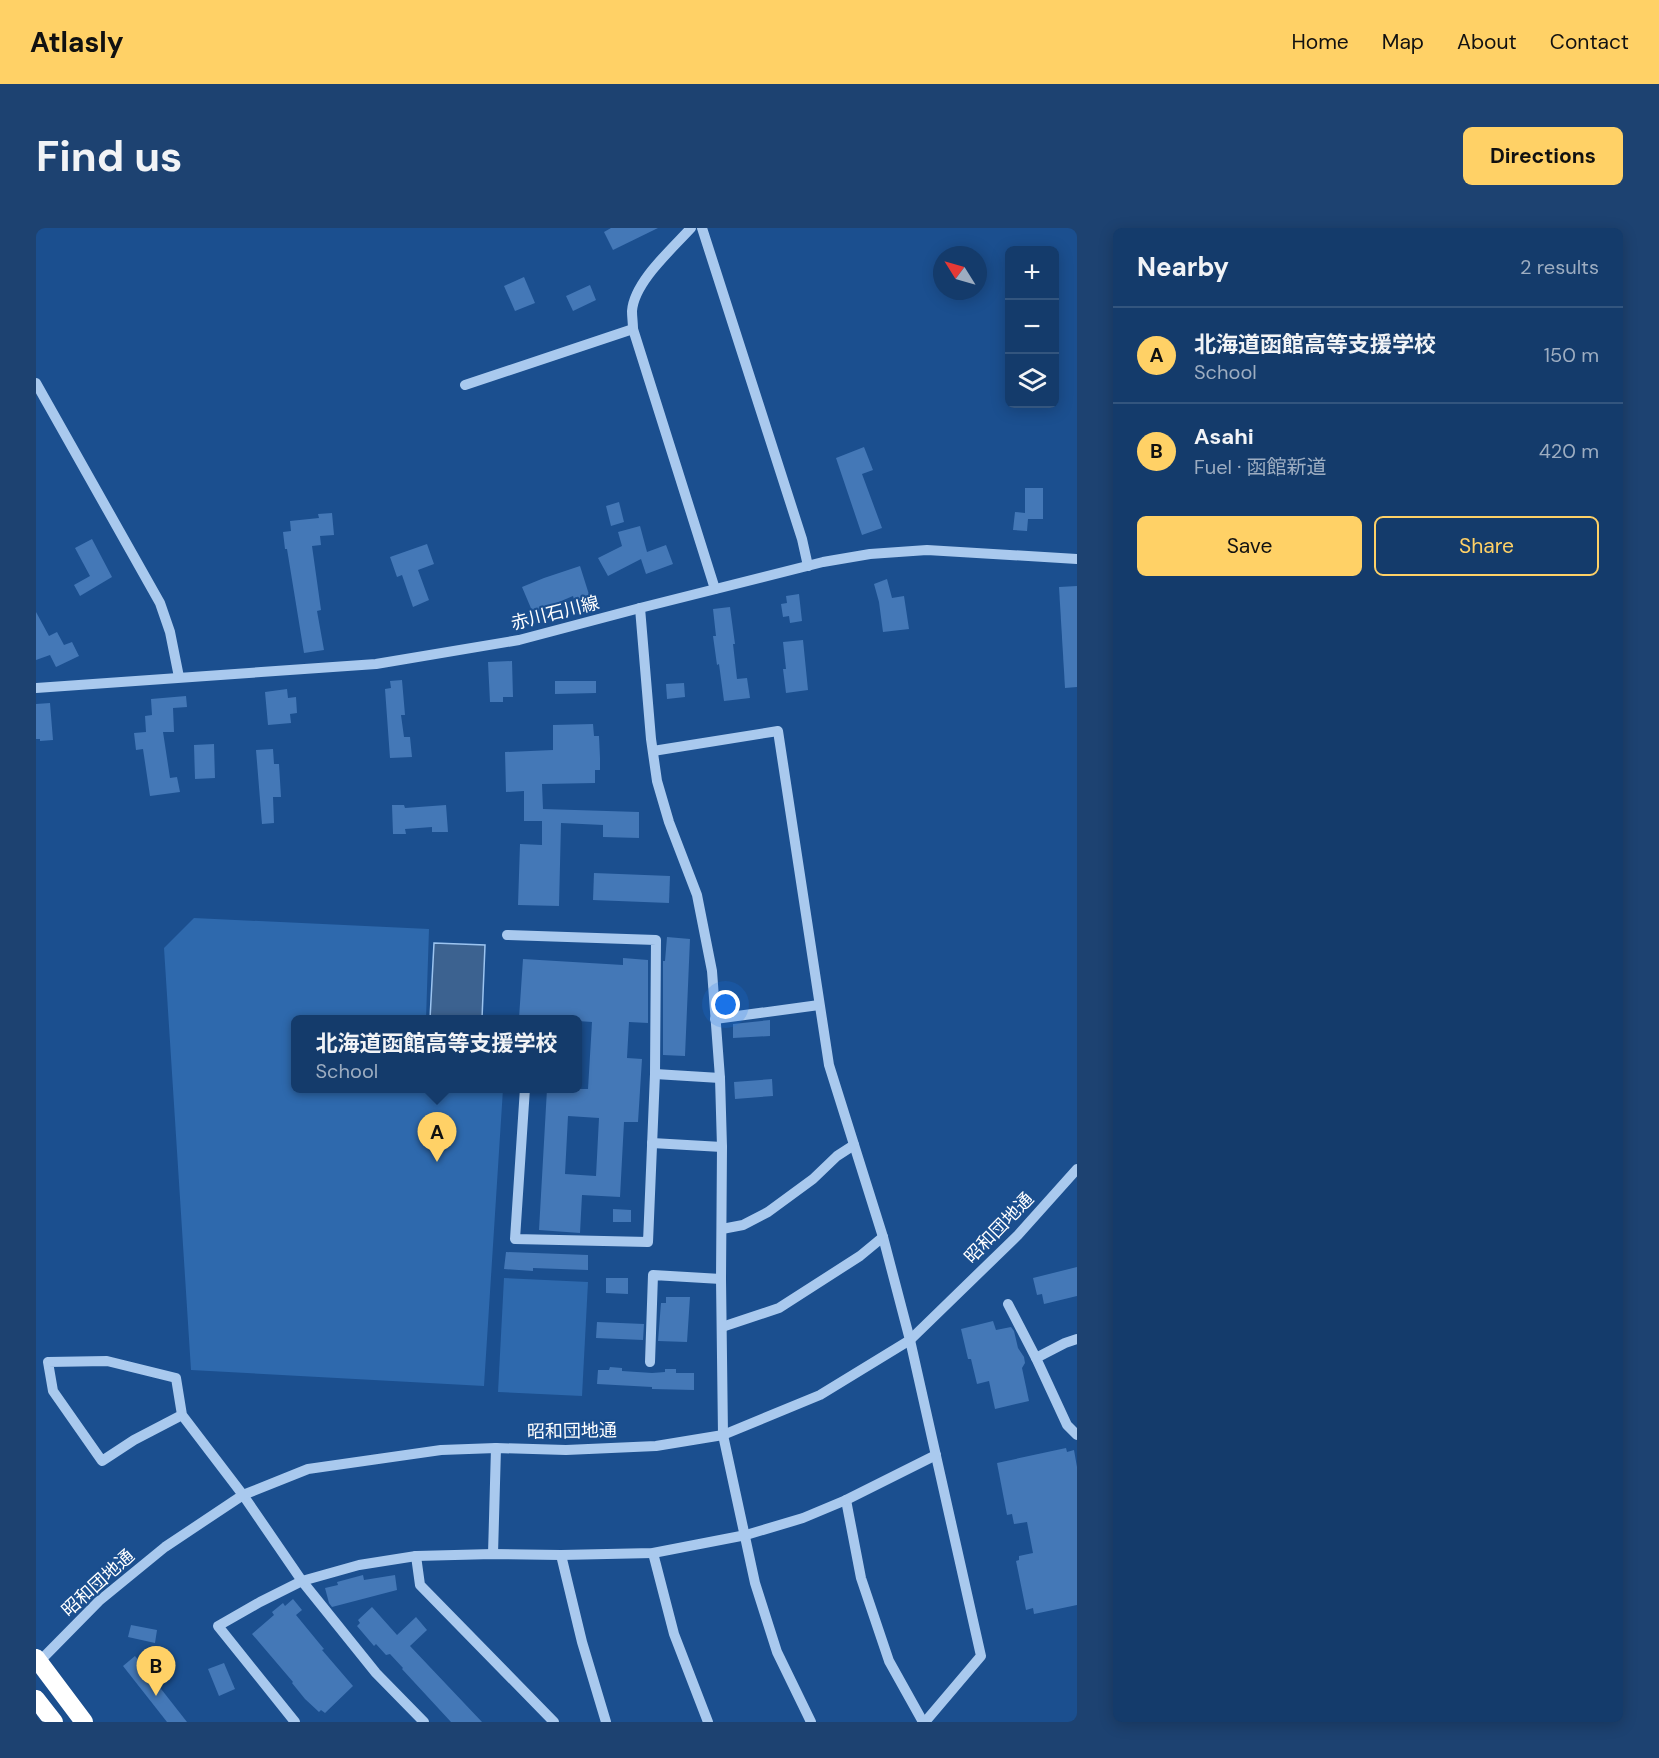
<!DOCTYPE html>
<html lang="en">
<head>
<meta charset="utf-8">
<style>
	:root { --surface:#143b6b; --page:#1d4271; --text:#f1f3f6; --muted:#9dadc1; --line:#33557e; --accent:#ffd166 }
	body { margin:0; font-family:"DM Sans","Noto Sans JP",sans-serif; background:var(--page); color:var(--text) }
	.controls { position:absolute; right:18px; top:18px; display:grid; overflow:hidden; border-radius:9px; box-shadow:0 3px 15px #0003 }
	.controls button { width:54px; height:54px; display:grid; place-items:center; padding:0; border:0; border-bottom:2px solid var(--line); background:var(--surface); color:var(--text); font:30px sans-serif }
	.compass { position:absolute; left:897px; top:18px; width:54px; height:54px; border-radius:50%; background:var(--surface); box-shadow:0 3px 15px #0003; rotate:307deg }
	.you { position:absolute; left:690px; top:777px; width:21px; height:21px; margin:-15px; border:4px solid #fff; border-radius:50%; background:#1a73e8; box-shadow:0 0 0 9px #1a73e833 }
	.badge { display:grid; place-items:center; width:39px; height:39px; border-radius:50%; background:var(--accent); color:#111; font-size:20px; font-weight:700 }
	.pin { position:absolute; translate:-50% -50px; filter:drop-shadow(0 2px 3px #0008) }
	.pin::after { content:''; position:absolute; top:32px; width:21px; height:18px; background:inherit; clip-path:polygon(0 0,100% 0,50% 100%) }
	.popup { position:absolute; left:255px; top:787px; width:291px; height:78px; box-sizing:border-box; display:grid; place-content:center; border-radius:9px; background:var(--surface); filter:drop-shadow(0 2px 4px #0005); font-size:20px; white-space:nowrap; color:var(--muted) }
	.popup b { font-size:22px; color:var(--text) }
	.popup::after { content:''; position:absolute; left:50%; top:100%; margin-left:-12px; border:12px solid transparent; border-top-color:var(--surface) }
	.list { margin:0; padding:0; list-style:none }
	h2 { display:flex; justify-content:space-between; align-items:center; height:78px; margin:0; padding:0 24px; font-size:26px }
	h2 small { font-size:20px; font-weight:400; color:var(--muted) }
	.list li { display:grid; grid-template-columns:39px 1fr auto; gap:18px; align-items:center; box-sizing:border-box; height:96px; padding:0 24px; border-top:2px solid var(--line) }
	.list b { display:block; font-size:22px; white-space:nowrap }
	.list p { margin:0; font-size:20px; white-space:nowrap; color:var(--muted) }
	.list em { font-size:20px; font-style:normal; color:var(--muted) }
	.actions { display:flex; gap:12px; padding:18px 24px }
	.actions a { flex:1; padding:14px 0; border:2px solid var(--accent); border-radius:9px; text-align:center; font-size:21px; color:var(--accent) }
	.actions .main { background:var(--accent); color:#111 }
	.icon { flex:none; width:33px; height:33px; fill:none; stroke:currentColor; stroke-width:2; stroke-linecap:round; stroke-linejoin:round }
	.map { position:relative; flex:none; width:1041px; height:1494px; overflow:hidden; border-radius:9px }
	header { display:flex; align-items:center; gap:36px; box-sizing:border-box; height:84px; padding:0 30px; background:var(--accent); color:#111 }
	header strong { font-size:28px }
	nav { display:flex; gap:33px; margin-inline-start:auto; font-size:21px }
	.intro { display:flex; align-items:center; justify-content:space-between; box-sizing:border-box; height:144px; padding:0 36px }
	h1 { margin:0; font-size:42px }
	.button { padding:15px 27px; border-radius:9px; background:var(--accent); color:#111; font-size:21px; font-weight:700 }
	main { display:flex; gap:36px; padding:0 36px }
	aside { flex:1; background:var(--surface); border-radius:9px; box-shadow:0 3px 15px #0003 }
	.map>svg:first-child { display:block }
</style>
</head>
<body>
<header>
<strong>Atlasly</strong>
<nav><a>Home</a><a>Map</a><a>About</a><a>Contact</a></nav>
</header>
<div class="intro"><h1>Find us</h1><a class="button">Directions</a></div>
<main>
<div class="map">
<svg width="1041" height="1494" viewBox="0 0 1041 1494">
	<rect width="100%" height="100%" fill="#1b4f8f"/>
	<g fill="#2e69ad">
		<polygon points="158,690 393,701 390,791 260,792 260,860 467,861 448,1158 155,1142 128,720"/>
		<polygon points="468,1050 552,1054 546,1168 462,1164"/>
	</g>
	<polygon fill="#3c6290" stroke="#9cc4f0" stroke-width="1.5" points="398,715 449,717 446,791 394,791"/>
	<g fill="#4478b7" fill-rule="evenodd">
		<polygon points="575,0 622,0 577,22 568,4"/>
		<polygon points="488,49 499,75 479,83 468,58"/>
		<polygon points="554,57 560,72 537,83 530,68"/>
		<polygon points="828,219 837,242 826,246 846,300 826,307 800,230"/>
		<polygon points="989,260 1007,260 1007,291 992,291 991,303 977,302 979,284 989,285"/>
		<polygon points="583,274 588,294 575,298 570,278"/>
		<polygon points="296,285 298,307 284,308 285,317 276,318 285,382 281,383 288,422 268,425 251,321 249,321 247,304 255,303 254,293 283,290 282,286"/>
		<polygon points="604,298 611,324 630,317 637,336 610,346 605,331 572,348 562,330 586,318 582,304"/>
		<polygon points="56,311 76,349 44,368 38,357 54,348 39,320"/>
		<polygon points="391,316 398,336 382,342 393,372 377,379 366,347 361,349 354,329"/>
		<polygon points="544,338 556,376 541,381 537,368 497,385 486,359 508,350"/>
		<polygon points="851,351 856,370 868,368 873,401 847,404 843,374 838,356"/>
		<polygon points="1041,358 1041,459 1029,460 1023,359"/>
		<polygon points="763,366 766,393 754,395 753,388 747,389 745,376 751,375 750,368"/>
		<polygon points="694,379 699,416 697,416 701,451 711,450 714,470 688,473 683,436 681,437 677,408 680,408 677,381"/>
		<polygon points="0,384 13,408 21,404 28,417 36,414 43,428 20,439 14,427 0,432"/>
		<polygon points="767,412 772,462 750,465 747,441 750,441 747,414"/>
		<polygon points="476,433 477,469 467,469 467,474 454,474 452,434"/>
		<polygon points="366,452 369,487 365,487 368,509 374,509 376,529 354,530 349,461 355,460 354,453"/>
		<polygon points="519,453 560,453 560,465 519,466"/>
		<polygon points="648,455 649,469 631,471 630,456"/>
		<polygon points="251,461 252,470 260,469 261,485 254,486 255,495 232,497 229,464"/>
		<polygon points="150,468 151,479 137,480 138,504 127,504 134,550 141,549 144,564 114,568 107,521 100,522 98,505 110,504 109,488 116,487 115,471"/>
		<polygon points="14,475 17,512 4,513 4,511 0,511 0,476"/>
		<polygon points="557,496 558,508 563,508 564,530 564,542 559,542 559,555 506,556 507,581 603,584 603,610 567,609 567,597 525,595 523,678 482,677 484,616 506,617 506,593 488,593 488,563 470,564 469,524 517,522 517,497"/>
		<polygon points="178,516 179,550 159,551 158,517"/>
		<polygon points="237,521 238,536 243,536 245,569 237,569 238,595 226,596 220,522"/>
		<polygon points="356,577 368,577 369,580 410,577 412,604 396,604 396,599 369,601 370,606 357,606"/>
		<polygon points="558,645 634,648 633,675 557,672"/>
		<polygon points="631,709 654,711 649,828 627,827 627,733 629,733"/>
		<path d="M587 730 612 732V795L593 794 591 830 606 831 602 894H588L584 969 546 967 544 1005 503 1002 511 861H552L556 794 542 793V792L483 790 487 731 587 737ZM532 888 563 890 560 948 529 946Z"/>
		<polygon points="734,792 734,808 697,810 697,796"/>
		<polygon points="736,851 737,868 699,871 698,854"/>
		<polygon points="577,981 595,982 595,994 577,994"/>
		<polygon points="470,1024 552,1027 552,1042 497,1040 497,1043 468,1041"/>
		<polygon points="1041,1039 1041,1068 1008,1076 1006,1066 1001,1067 997,1050"/>
		<polygon points="570,1050 592,1050 592,1066 570,1065"/>
		<polygon points="630,1069 654,1069 651,1114 622,1113 625,1075 630,1075"/>
		<polygon points="957,1093 960,1102 975,1099 978,1103 982,1120 988,1129 989,1135 986,1140 993,1173 959,1181 953,1153 941,1156 935,1131 932,1131 925,1101"/>
		<polygon points="561,1094 608,1096 607,1112 560,1110"/>
		<polygon points="574,1139 586,1140 586,1143 616,1145 629,1144 629,1141 640,1141 640,1145 658,1145 658,1162 616,1161 616,1159 561,1156 562,1142 573,1142"/>
		<polygon points="1030,1220 1031,1224 1038,1222 1041,1239 1041,1377 998,1386 997,1380 990,1382 980,1333 983,1332 983,1328 997,1325 991,1294 978,1296 976,1286 971,1287 961,1235"/>
		<polygon points="327,1347 328,1352 359,1347 361,1362 296,1379 293,1375 289,1360 302,1357 301,1354"/>
		<polygon points="257,1371 266,1382 260,1387 283,1415 288,1421 286,1422 317,1458 289,1485 285,1482 283,1484 269,1471 256,1455 257,1454 216,1406 238,1387 236,1384 247,1375 249,1378"/>
		<polygon points="336,1379 361,1407 380,1389 391,1402 374,1418 446,1494 415,1494 366,1441 367,1440 354,1426 350,1427 340,1416 338,1418 321,1398 324,1395 322,1392"/>
		<polygon points="95,1397 121,1402 119,1415 92,1409"/>
		<polygon points="99,1428 111,1443 151,1494 131,1494 87,1438"/>
		<polygon points="188,1435 199,1461 183,1468 172,1441"/>
	</g>
	<g fill="none" stroke-linecap="round" stroke-linejoin="round">
		<g stroke="#a9c9ee" stroke-width="10">
			<path d="M655 0C636 21 598 54 596 83 596 89 597 95 597 101L679 361"/>
			<polyline points="666,0 766,311 772,338"/>
			<polyline points="0,155 124,375 134,404 143,449"/>
			<polyline points="429,157 597,101"/>
			<polyline points="604,380 615,511 621,553 633,594 661,667 676,743 684,850 686,919 685,1051 687,1207 719,1355 741,1424 775,1494"/>
			<polyline points="0,460 340,436 483,412 604,380 787,334 834,326 891,322 1041,331"/>
			<polyline points="617,523 742,503 793,837 847,1009 874,1112 945,1428 889,1494"/>
			<polyline points="471,707 620,712 619,846 612,1014 479,1011 489,860"/>
			<polyline points="679,791 783,777"/>
			<polyline points="619,846 684,850"/>
			<polyline points="616,915 686,919"/>
			<polyline points="686,1001 707,997 732,984 777,951 801,928 818,917"/>
			<polyline points="972,1076 1000,1130 1031,1197 1041,1207"/>
			<polyline points="686,1099 743,1080 824,1028 847,1009"/>
			<polyline points="1000,1130 1029,1115 1041,1111"/>
			<polyline points="614,1134 617,1047 685,1051"/>
			<polyline points="146,1187 98,1212 66,1233 17,1163 12,1134 71,1133 140,1150 146,1187 207,1267 266,1353 340,1445 388,1494"/>
			<polyline points="810,1272 825,1350 853,1433 887,1494"/>
			<polyline points="617,1325 638,1406 672,1494"/>
			<polyline points="457,1326 460,1220"/>
			<polyline points="525,1327 546,1414 570,1494"/>
			<polyline points="380,1328 384,1357 518,1494"/>
			<polyline points="0,1437 63,1373 129,1319 207,1267 272,1241 405,1222 460,1220 530,1222 620,1218 687,1207 784,1167 874,1112 982,1007 1041,941"/>
			<polyline points="259,1494 182,1398 224,1374 266,1353 323,1337 380,1328 457,1326 525,1327 617,1325 710,1307 767,1290 810,1272 900,1227"/>
		</g>
		<g stroke="#fff" stroke-width="18">
			<polyline points="0,1430 48,1494"/>
			<polyline points="0,1471 18,1494"/>
		</g>
	</g>
	<g text-anchor="middle" stroke-width="4.5" stroke-linejoin="round" paint-order="stroke">
		<g font-size="18" fill="#fff" stroke="#1b4f8f">
			<text transform="translate(519 385) rotate(-14)" y="6">赤川石川線</text>
			<text transform="translate(963 1000) rotate(-46)" y="6">昭和団地通</text>
			<text transform="translate(536 1203) rotate(-1)" y="6">昭和団地通</text>
			<text transform="translate(62 1355) rotate(-42)" y="6">昭和団地通</text>
		</g>
	</g>
</svg>
<div class="controls">
<button>+</button>
<button>−</button>
<button><svg class="icon" aria-label="layers" viewBox="0 0 24 24"><path d="M12 4l9 5-9 5-9-5zM3 14l9 5 9-5"/></svg></button>
</div>
<svg class="compass" viewBox="-18 -18 36 36"><path d="M0-13l5 13h-10z" fill="#e53935"/><path d="M0 13l5-13h-10z" fill="#9dadc1"/></svg>
<div class="you"></div>
<div class="pin badge" style="left:401px;top:934px">A</div>
<div class="popup"><b>北海道函館高等支援学校</b>School</div>
<div class="pin badge" style="left:120px;top:1468px">B</div>
</div>
<aside>
<h2>Nearby<small>2 results</small></h2>
<ul class="list">
<li><span class="badge">A</span><div><b>北海道函館高等支援学校</b><p>School</p></div><em>150 m</em></li>
<li><span class="badge">B</span><div><b>Asahi</b><p>Fuel · 函館新道</p></div><em>420 m</em></li>
</ul>
<div class="actions"><a class="main">Save</a><a>Share</a></div>
</aside>
</main>
</body>
</html>
